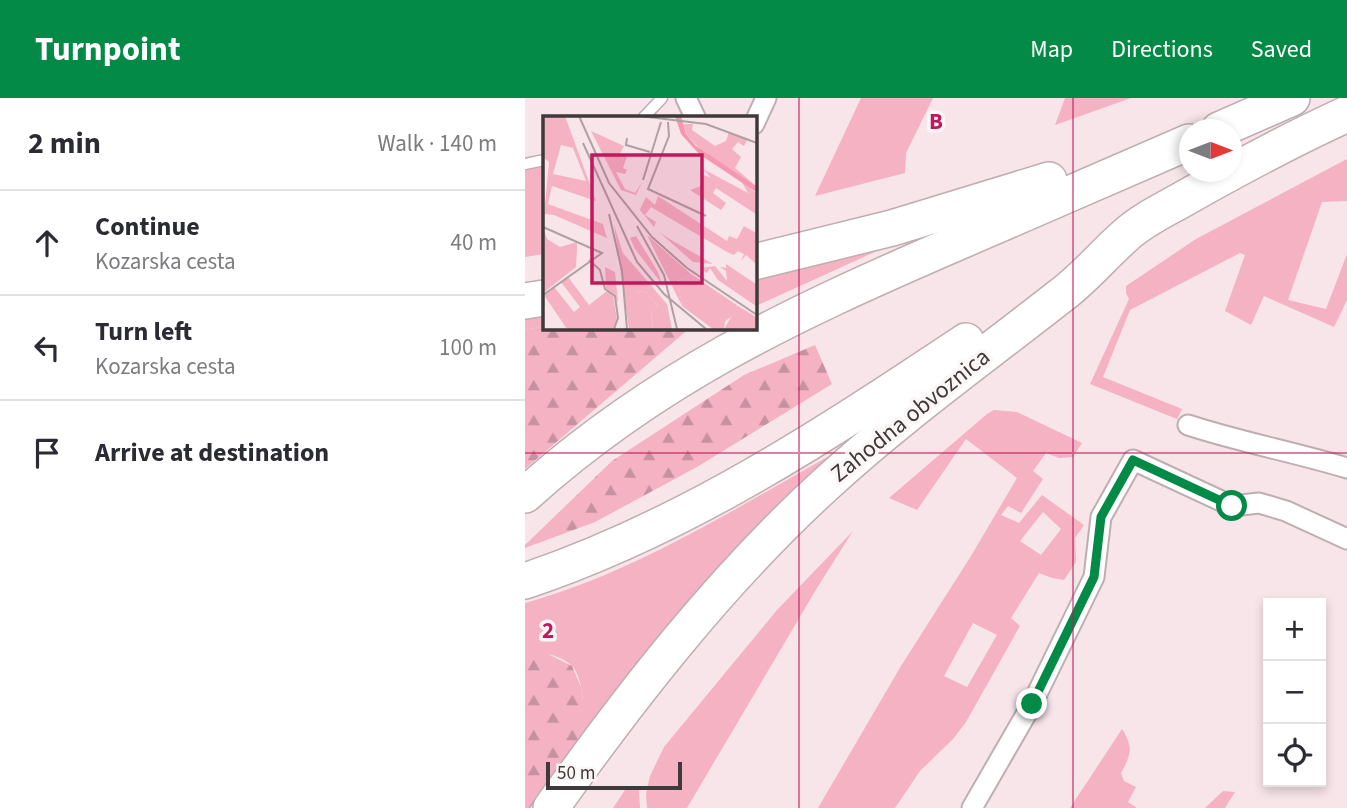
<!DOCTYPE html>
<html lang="en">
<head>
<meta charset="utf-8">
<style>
	:root { --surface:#fff; --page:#f2f2f3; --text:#2b2b33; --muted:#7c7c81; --line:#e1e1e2; --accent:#028a46 }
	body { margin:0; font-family:"Source Sans 3",sans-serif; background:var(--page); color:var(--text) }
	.controls { position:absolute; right:21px; bottom:21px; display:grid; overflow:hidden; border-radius:0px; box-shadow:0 4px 10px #0003 }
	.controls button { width:63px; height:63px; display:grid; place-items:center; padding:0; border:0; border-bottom:2px solid var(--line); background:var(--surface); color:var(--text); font:35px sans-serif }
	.compass { position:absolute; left:654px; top:21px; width:63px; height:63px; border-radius:50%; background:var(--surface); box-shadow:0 4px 10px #0003; rotate:90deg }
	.scale { position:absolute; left:21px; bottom:18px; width:136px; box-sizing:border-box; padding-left:7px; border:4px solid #40393b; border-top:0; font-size:19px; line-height:24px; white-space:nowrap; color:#40393b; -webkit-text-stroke:5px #fdf6f7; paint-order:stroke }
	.stop { position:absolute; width:21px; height:21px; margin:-16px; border:5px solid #028a46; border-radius:50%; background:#fff }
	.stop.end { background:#028a46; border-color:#fff; box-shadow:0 2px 7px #0008 }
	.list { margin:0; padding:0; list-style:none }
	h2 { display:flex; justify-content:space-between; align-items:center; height:91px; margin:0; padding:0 28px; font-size:30px }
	h2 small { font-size:23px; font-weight:400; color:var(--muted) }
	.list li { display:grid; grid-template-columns:46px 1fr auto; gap:21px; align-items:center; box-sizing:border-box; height:105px; padding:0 28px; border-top:2px solid var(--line) }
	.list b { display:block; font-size:26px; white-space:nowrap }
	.list p { margin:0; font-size:23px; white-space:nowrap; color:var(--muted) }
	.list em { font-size:23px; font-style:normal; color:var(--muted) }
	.icon { flex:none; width:38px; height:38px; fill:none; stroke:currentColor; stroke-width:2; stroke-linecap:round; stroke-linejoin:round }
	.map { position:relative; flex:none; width:822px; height:710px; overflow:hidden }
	header { display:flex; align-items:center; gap:42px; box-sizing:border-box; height:98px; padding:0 35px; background:var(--accent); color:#fff }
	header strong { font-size:33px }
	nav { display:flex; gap:38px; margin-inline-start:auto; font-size:24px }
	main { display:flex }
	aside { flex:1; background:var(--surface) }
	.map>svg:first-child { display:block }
</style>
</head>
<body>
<header>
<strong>Turnpoint</strong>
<nav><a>Map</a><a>Directions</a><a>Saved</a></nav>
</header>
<main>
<aside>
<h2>2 min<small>Walk · 140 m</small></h2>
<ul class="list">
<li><svg class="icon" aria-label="ahead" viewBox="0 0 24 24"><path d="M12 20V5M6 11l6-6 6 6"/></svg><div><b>Continue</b><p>Kozarska cesta</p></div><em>40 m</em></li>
<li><svg class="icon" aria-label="left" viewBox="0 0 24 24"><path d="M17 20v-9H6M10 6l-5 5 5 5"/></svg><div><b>Turn left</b><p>Kozarska cesta</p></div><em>100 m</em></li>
<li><svg class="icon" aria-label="arrive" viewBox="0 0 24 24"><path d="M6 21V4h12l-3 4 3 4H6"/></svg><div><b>Arrive at destination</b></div></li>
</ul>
</aside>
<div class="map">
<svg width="822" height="710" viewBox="0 0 822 710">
	<defs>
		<pattern id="forest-firs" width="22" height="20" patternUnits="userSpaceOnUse" patternTransform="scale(1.75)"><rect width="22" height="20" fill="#f4b2c3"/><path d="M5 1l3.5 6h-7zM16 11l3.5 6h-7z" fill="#c792a0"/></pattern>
	</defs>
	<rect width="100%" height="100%" fill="#f8e5e9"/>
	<g fill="#f4b2c3" fill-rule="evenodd">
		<polygon points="336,0 408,0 381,55 380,75 290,98"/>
		<polygon points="540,0 606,0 530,27"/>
		<polygon points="822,61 822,103 797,104 763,202 801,211 822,156 822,202 809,229 739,198 726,227 700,213 720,157 715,155 605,212 578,279 657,311 652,321 565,286 604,201 601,195 601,188 671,141"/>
		<polygon points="19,67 19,156 0,159 0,71"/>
		<polygon points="374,143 233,207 232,195 229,195 229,176"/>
		<polygon points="19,215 19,228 0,232 0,218"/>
		<path d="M469 312 492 314 557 345 548 359 534 360 521 355 508 373 518 381 496 415 483 408 476 417 494 425 517 397 559 427 550 440 551 464 539 482 527 480 514 475 486 520 495 528 441 624 428 641 395 673 370 710H293L376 568 446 458 492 380 441 341 392 412 364 400 462 316ZM518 414 536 431 516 457 495 443ZM448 525 472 537 442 589 419 578Z"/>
		<path d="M313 353 58 638C59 620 60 582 47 568 37 557 13 553 0 553V505C112 474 212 409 313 353Z"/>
		<polygon points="328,433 292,490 162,710 122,710 121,696 125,678 139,649 252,512"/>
		<path d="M597 631C609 650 606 656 596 675L599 683 611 689 603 704 612 710H545Z"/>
		<polygon points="100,692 114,692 115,710 88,710"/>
		<polygon points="698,693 710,694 700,710 680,710"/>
	</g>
	<g fill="url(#forest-firs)">
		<polygon points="19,228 19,229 166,229 0,371 0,232"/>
		<polygon points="290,247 307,286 172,369 70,424 0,450 0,447 87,363 219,277"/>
		<polygon points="0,553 17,553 47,568 56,589 60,616 58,638 5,710 0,710"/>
	</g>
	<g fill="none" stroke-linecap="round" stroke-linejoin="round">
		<defs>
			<g id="lane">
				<polyline points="119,19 137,0"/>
				<polyline points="0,66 19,62"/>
			</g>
			<g id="street">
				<polyline points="161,0 170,19"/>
				<polyline points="229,26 241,0"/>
				<path d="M663 327C715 344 769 354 822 370"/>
				<polyline points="447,710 507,606 569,479 576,419 608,362 707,408 734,405 761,413 822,441"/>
			</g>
			<g id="highway">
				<polyline points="694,32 767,0"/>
				<polyline points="229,164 367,130 524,82"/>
				<polyline points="0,203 19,200"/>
				<path d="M0 397C129 281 265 217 422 149 502 114 583 79 664 44"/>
				<path d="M0 483C161 429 301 336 441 243"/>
				<path d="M26 710C108 595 196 482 300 387 374 319 455 261 534 199 559 181 578 157 601 137 617 122 641 111 660 100 713 70 767 41 822 16"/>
			</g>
		</defs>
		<use href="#lane" stroke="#bfaeb1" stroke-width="13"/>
		<use href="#street" stroke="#bfaeb1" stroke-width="23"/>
		<use href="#highway" stroke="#bfaeb1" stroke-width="38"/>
		<use href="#lane" stroke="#fff" stroke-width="10"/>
		<use href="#street" stroke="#fff" stroke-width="19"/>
		<use href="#highway" stroke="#fff" stroke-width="35"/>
	</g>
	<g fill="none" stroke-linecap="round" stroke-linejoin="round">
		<polyline stroke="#028a46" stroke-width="9" points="507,606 569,479 576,419 608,362 707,408"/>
	</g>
	<path fill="none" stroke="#c2185b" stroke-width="2" stroke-opacity="0.55" d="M274 0V710M548 0V710M0 355H822"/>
	<g text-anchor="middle" stroke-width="7" stroke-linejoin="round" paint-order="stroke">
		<g font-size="24" fill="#40393b" stroke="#fdf6f7">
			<text transform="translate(385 317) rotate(-39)" y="8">Zahodna obvoznica</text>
		</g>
	</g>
	<g transform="translate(18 18)">
		<rect width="214" height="214" fill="#f8e5e9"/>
		<path d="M0 0H22L53 85 9 70 5 88 60 108 64 122 11 99 2 98 0 110 6 46 0 41ZM18 29 30 32 43 65 10 58ZM140 8H150L149 14 172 30 183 25 186 16 204 24 201 30 195 26 189 33 198 41 192 52 213 70 158 34 144 19ZM48 15 81 30 77 38 84 41 80 52 84 54 82 58 73 56 82 73 92 77 99 66 93 79 78 74ZM160 53 205 77 199 66 213 77V98L173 72 170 77 183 87 178 94 147 74 161 69 157 57 168 62ZM115 80 184 125 186 120 194 123 201 110 213 117V148L203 139 198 145 201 138 195 135 191 139 184 136 108 91 102 99 113 106 111 111 97 94 98 91 103 81 112 89ZM71 109 92 175 103 176 115 190 108 195 110 213H86ZM0 111 4 123 17 131 34 126V134L33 151 0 177ZM116 116 125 122 170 148 150 146ZM104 119 148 158 135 165 139 190ZM183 148 213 168V190L175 164 167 152 164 157 157 152 172 150 184 165 183 155 177 151 183 152ZM62 151 72 156 75 186 63 172ZM25 161 46 189 64 175 70 179 74 204 70 213H24L1 179 11 171 31 196 37 191 18 166ZM195 190 213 201V213H181Z" fill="#f4b2c3" fill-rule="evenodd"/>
		<path d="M93 120 115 156 119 168 92 133 87 122ZM80 137 124 188 129 213H110L108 195 115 190 103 176 92 175 85 167ZM148 158 195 190 196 196 182 205 181 213H170L139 190 135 165Z" fill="#f4b2c3"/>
		<path d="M132 0H138L143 18 153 30 213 70V76L156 38 138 18Z" fill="#f597b1"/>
		<path fill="none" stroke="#aea0a3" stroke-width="2" d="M36 0 66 67 109 121 144 152 214 199M97 0 163 8 214 27M125 6 126 20 105 73 163 100M84 22 83 29 107 36M40 27 94 146 121 178 163 213M100 64 118 6M66 98 79 155 84 213M94 110 121 159 134 213M0 111 59 137 0 179M46 144 57 154 62 173 72 180 75 202 71 213"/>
		<path fill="#c2185b" fill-opacity="0.15" stroke="#c2185b" stroke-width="3.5" d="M49 39H159V167H49Z"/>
		<rect width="214" height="214" fill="none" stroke="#40393b" stroke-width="3.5"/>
	</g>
	<g font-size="23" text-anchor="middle" font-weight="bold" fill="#c2185b" stroke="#fdf6f7" stroke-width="7" stroke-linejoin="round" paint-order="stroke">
		<text x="411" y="31">B</text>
		<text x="23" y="540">2</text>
	</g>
</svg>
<div class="controls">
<button>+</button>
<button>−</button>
<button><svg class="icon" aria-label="locate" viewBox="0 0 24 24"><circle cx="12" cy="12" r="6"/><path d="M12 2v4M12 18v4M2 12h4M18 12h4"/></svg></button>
</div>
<svg class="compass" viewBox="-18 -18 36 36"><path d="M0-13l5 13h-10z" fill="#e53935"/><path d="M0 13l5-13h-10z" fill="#7c7c81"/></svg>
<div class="scale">50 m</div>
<div class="stop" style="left:707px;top:408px"></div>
<div class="stop end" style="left:507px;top:606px"></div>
</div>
</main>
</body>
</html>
